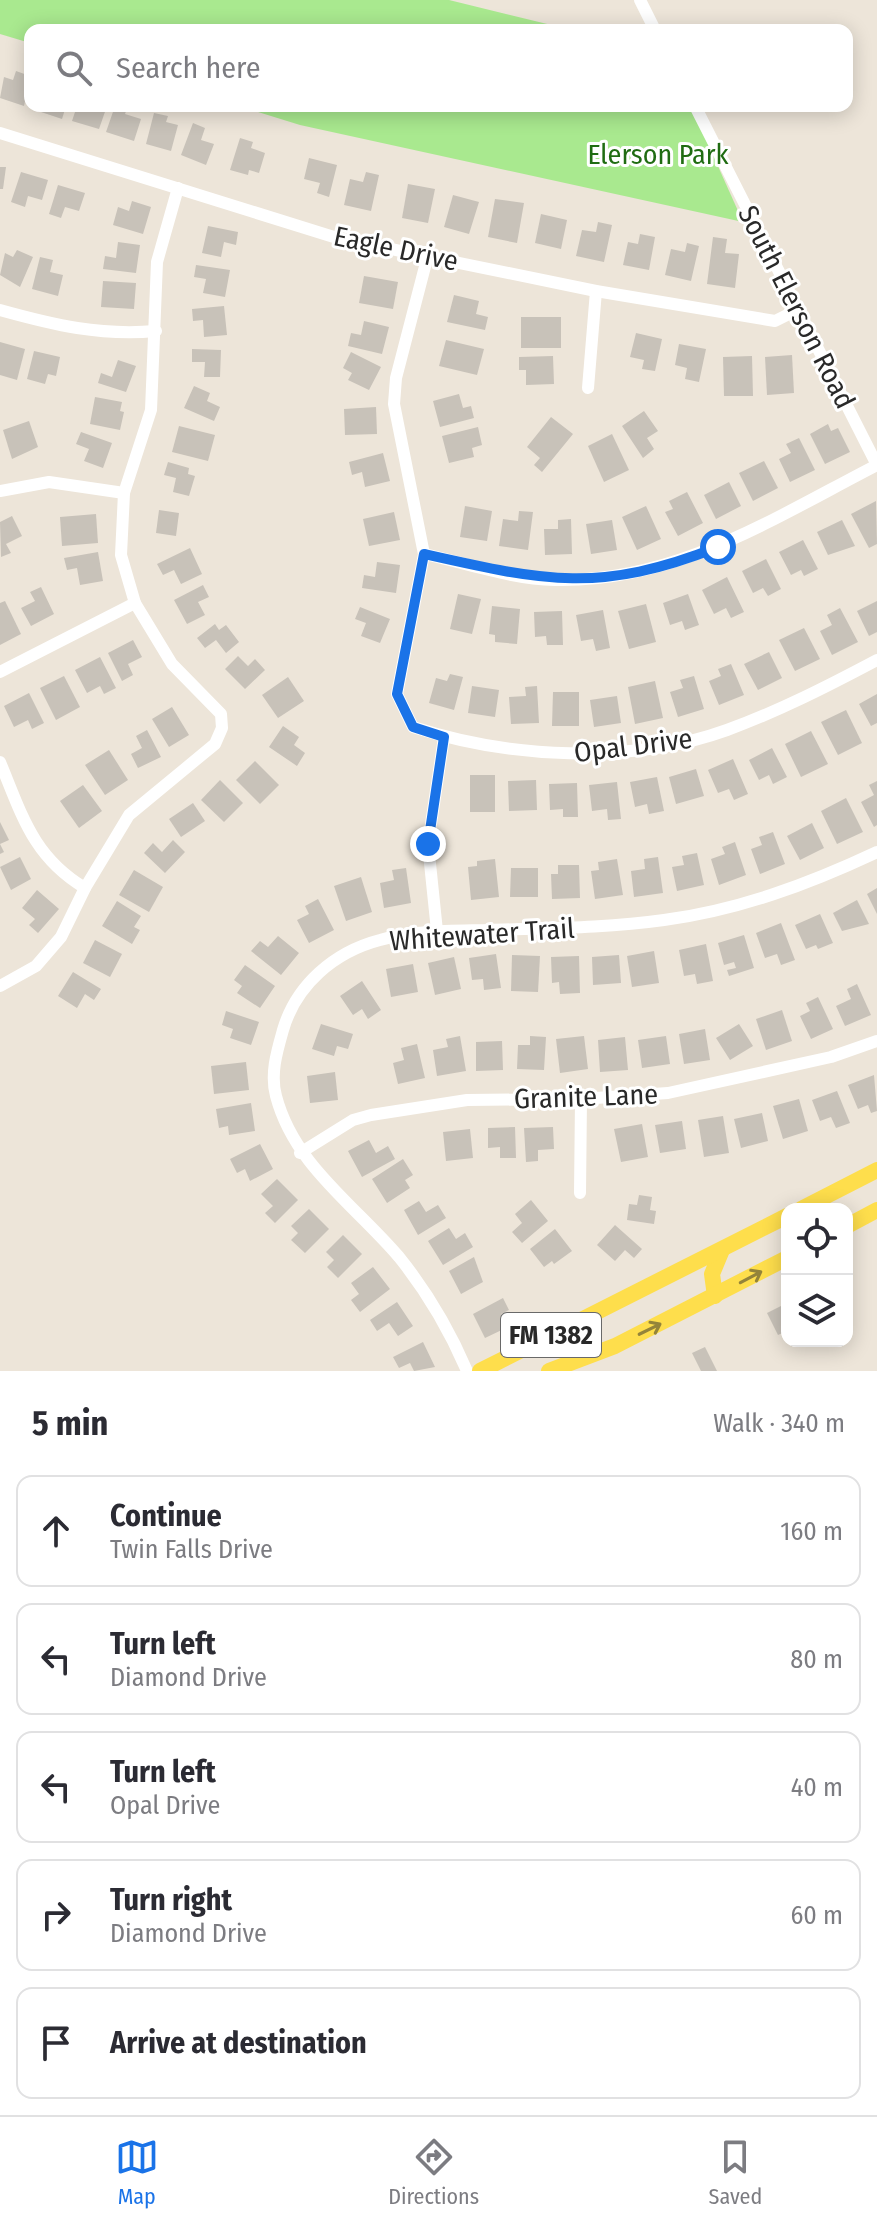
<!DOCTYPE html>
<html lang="en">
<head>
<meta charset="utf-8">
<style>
	:root { --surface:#fff; --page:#f7f7f7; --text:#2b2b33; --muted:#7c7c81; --line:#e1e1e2; --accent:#1a73e8 }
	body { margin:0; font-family:"Fira Sans Condensed",sans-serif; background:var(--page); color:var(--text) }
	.controls { position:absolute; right:24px; bottom:24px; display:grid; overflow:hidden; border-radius:16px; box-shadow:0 4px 20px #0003 }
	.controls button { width:72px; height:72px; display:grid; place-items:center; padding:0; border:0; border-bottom:2px solid var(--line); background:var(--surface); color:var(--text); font:40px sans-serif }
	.stop { position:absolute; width:24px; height:24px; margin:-18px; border:6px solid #1a73e8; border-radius:50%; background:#fff }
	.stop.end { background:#1a73e8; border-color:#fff; box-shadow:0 2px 8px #0008 }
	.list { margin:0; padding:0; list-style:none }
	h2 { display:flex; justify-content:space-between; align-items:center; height:104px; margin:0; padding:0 32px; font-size:34px }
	h2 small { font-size:26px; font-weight:400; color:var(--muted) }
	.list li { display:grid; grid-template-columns:52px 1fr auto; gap:24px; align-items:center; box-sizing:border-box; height:112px; margin:0 16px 16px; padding:0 16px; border:2px solid var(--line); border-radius:16px }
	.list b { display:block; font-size:30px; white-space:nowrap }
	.list p { margin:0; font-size:26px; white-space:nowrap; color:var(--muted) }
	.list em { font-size:26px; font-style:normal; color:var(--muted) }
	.icon { flex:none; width:44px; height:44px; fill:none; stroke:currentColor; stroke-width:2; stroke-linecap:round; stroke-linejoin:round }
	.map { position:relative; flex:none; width:877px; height:1371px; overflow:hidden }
	.search { position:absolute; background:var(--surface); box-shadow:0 4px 20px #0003; left:24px; right:24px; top:24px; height:88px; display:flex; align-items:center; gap:20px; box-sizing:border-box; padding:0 28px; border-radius:16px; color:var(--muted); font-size:30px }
	.sheet { height:744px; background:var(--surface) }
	nav { display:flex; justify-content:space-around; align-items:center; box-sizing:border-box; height:112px; border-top:2px solid var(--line); background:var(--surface); font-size:22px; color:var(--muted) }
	nav a { display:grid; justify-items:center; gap:4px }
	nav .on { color:var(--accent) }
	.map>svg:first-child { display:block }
</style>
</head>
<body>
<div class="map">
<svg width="877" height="1371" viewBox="0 0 877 1371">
	<rect width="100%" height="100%" fill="#ede5d9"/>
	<g fill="#a9e98f">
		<polygon points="0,0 449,0 572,30 30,30 30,43 0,34"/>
		<polygon points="239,106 691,106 743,222 300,125"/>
	</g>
	<g fill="#c8c2b9">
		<polygon points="16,71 30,76 24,106 0,98 4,77 13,80"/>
		<polygon points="36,106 66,106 62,119 35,110"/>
		<polygon points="77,106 107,106 99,129 72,121"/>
		<polygon points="115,106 128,106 125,114 141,119 134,141 106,132"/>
		<polygon points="154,113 168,116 166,122 178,125 171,151 146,144"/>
		<polygon points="193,123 205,128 201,140 214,144 206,165 181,155"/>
		<polygon points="240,138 253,142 251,148 265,153 259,173 249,170 248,175 230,170"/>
		<polygon points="309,158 337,165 329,197 317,193 320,183 304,179"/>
		<polygon points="0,167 6,167 3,189 0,189"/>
		<polygon points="21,172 48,180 42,200 28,196 25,207 11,202"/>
		<polygon points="366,172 379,175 371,211 344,205 350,179 363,182"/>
		<polygon points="408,184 435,189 428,223 402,218"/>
		<polygon points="58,185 85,193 79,211 65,207 61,218 49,214"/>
		<polygon points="453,195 479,202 469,234 444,227"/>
		<polygon points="495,199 524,203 517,243 488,237"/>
		<polygon points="132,201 151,207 143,234 113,225 118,207 129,211"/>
		<polygon points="541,214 567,220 561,249 535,243"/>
		<polygon points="598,222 612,225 604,262 576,256 582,230 596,232"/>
		<polygon points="208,226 238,232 236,245 224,242 221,257 202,253"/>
		<polygon points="640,234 655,237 649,270 623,265 628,242 638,244"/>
		<polygon points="713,237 727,239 725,253 739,254 735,288 707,284"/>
		<polygon points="118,242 140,245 136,273 103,269 105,256 116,258"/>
		<polygon points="687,243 699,246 691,281 665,275 671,249 685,252"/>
		<polygon points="17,250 33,257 20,287 0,275 5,253 13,257"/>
		<polygon points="40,257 53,260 50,272 63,275 58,296 32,289"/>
		<polygon points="196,265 230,270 225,297 203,293 206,279 194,277"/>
		<polygon points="364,276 398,282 393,309 359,303"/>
		<polygon points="103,281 136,283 134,309 101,307"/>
		<polygon points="454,295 479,301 476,314 488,317 485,330 447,322"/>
		<polygon points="224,306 227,335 204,337 203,320 193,321 192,309"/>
		<rect x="521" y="317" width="40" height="31"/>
		<polygon points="364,321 389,327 382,354 348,346 351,333 361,335"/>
		<polygon points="636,333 662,339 655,371 642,369 644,360 630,357"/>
		<polygon points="446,340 484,349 477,375 439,366"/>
		<polygon points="0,342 25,349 17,380 0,375"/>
		<polygon points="679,344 706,349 699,382 685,379 687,368 675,365"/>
		<polygon points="192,349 221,350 220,377 204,377 205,362 192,362"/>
		<polygon points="34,351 60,357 56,376 48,374 45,384 27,379"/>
		<polygon points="351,352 381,367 369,390 348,380 352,373 343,368"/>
		<polygon points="792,355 794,393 767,395 765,357"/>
		<polygon points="553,356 554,384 526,385 526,370 519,370 519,357"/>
		<polygon points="752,356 753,396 724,396 723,357"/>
		<polygon points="118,360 136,366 126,392 98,383 101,373 112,377"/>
		<polygon points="194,386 210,393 207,401 220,407 214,421 184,408"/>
		<polygon points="459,394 463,408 471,406 474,418 440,427 433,401"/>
		<polygon points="95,397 122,402 120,411 124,412 120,430 90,424"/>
		<polygon points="376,407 377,434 345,435 344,409"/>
		<polygon points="644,411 658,431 647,438 654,449 643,458 622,426"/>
		<polygon points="551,417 573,434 542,472 534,465 540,458 527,447"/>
		<polygon points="29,421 38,447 12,459 3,430"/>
		<polygon points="828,424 831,431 838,428 850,452 825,464 810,434"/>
		<polygon points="179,426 215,435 208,461 172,452"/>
		<polygon points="478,427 482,445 472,448 474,457 449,463 442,436"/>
		<polygon points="81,432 112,443 103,468 84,461 89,449 76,444"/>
		<polygon points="612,434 629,470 604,482 588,446"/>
		<polygon points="799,438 815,470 790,482 779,459 791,453 786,444"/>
		<polygon points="383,453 390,481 365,487 362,472 352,475 349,462"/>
		<polygon points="764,461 778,488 753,501 739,473"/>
		<polygon points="168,462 189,468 188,474 195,476 189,496 173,492 176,478 164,475"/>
		<polygon points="729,482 741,506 716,519 704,495"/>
		<polygon points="687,492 703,523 678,536 665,512 673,509 669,501"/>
		<polygon points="876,501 877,544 869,548 851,514"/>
		<polygon points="465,506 492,511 487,541 460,537"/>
		<polygon points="646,506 661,539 637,550 622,517"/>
		<polygon points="159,510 179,513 176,536 156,533"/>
		<polygon points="519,511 533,512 528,550 499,546 503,519 518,521"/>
		<polygon points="394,512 400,540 369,546 363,519"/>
		<polygon points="96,514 98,543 62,546 60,517"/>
		<polygon points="12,516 22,536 6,544 11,553 1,557 0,522"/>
		<polygon points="571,519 572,554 545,555 544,529 558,529 558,520"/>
		<polygon points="612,520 617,550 591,554 586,524"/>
		<polygon points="842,520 855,546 828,555 817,532"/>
		<polygon points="803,540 818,569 804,576 801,570 791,575 779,552"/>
		<polygon points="190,548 202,574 181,584 174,570 163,575 157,564"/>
		<polygon points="98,552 103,581 80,585 77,568 67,570 64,558"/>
		<polygon points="766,559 781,589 768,596 763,588 753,593 742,571"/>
		<polygon points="377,562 400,565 396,593 362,588 364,575 375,577"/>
		<polygon points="727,577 744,612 731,618 726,608 714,614 702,590"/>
		<polygon points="203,585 209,597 198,602 205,615 187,624 174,600"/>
		<polygon points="41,587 54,614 31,626 21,608 35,601 30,592"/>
		<polygon points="458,594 481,599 472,634 450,629"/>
		<polygon points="688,594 699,625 685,630 682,621 670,625 663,603"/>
		<polygon points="5,601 21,634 0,645 0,603"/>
		<polygon points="877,601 877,632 869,636 857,611"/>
		<polygon points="646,604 656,642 629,649 618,611"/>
		<polygon points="492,606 520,609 517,644 495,642 495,635 489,634"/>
		<polygon points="360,607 390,619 380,643 361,636 366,623 355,619"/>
		<polygon points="840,608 858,642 832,655 820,631 832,625 827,615"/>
		<polygon points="603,610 610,648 596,651 593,639 581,641 576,615"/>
		<polygon points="562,611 563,645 547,645 546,636 535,637 534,612"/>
		<polygon points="215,624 219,630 226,625 239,642 226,653 216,640 205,648 197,638"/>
		<polygon points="804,628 820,659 795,671 779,640"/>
		<polygon points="133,640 142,657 128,664 133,675 122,681 108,653"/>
		<polygon points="769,652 782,678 758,690 744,664"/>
		<polygon points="238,656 248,666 255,659 265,670 245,689 225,669"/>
		<polygon points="100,657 116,688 104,694 100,686 87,693 75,670"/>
		<polygon points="731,664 744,695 719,705 709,681 721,676 718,669"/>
		<polygon points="450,674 463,677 454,710 429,703 436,678 447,681"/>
		<polygon points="64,676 80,707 56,720 40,688"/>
		<polygon points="694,676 704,709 678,717 670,692 683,688 680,680"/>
		<polygon points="288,677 304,701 278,718 262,695"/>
		<polygon points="655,681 663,718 635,724 628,687"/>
		<polygon points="472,686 499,690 495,717 468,713"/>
		<polygon points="537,686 539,723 511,724 509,697 526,696 525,687"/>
		<polygon points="553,692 579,692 579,726 552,726"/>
		<polygon points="29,693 44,723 32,729 28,720 14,727 4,706"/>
		<polygon points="877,694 877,723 871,726 859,704"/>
		<polygon points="617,696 621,723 594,727 590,700"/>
		<polygon points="172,707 189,735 169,747 152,719"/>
		<polygon points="846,710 862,743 838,755 821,722"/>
		<polygon points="283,726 299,737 294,745 305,753 297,766 269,747"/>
		<polygon points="147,730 161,757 138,768 131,754 142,748 136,736"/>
		<polygon points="811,731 828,764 801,777 785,744"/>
		<polygon points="772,748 787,777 773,784 769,775 759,780 749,760"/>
		<polygon points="109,750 128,780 105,795 85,765"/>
		<polygon points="733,759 748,794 734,800 729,789 718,793 708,770"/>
		<polygon points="255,761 279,785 260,804 236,780"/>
		<polygon points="696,769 704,796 676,804 669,777"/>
		<rect x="470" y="775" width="25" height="37"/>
		<polygon points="657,777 664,811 649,814 647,804 635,807 630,782"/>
		<polygon points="220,780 243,803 224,822 201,800"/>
		<polygon points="536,780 537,810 509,811 508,781"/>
		<polygon points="877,781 877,825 874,827 861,802 874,795 869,785"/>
		<polygon points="617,782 621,819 608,820 607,809 592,811 589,785"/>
		<polygon points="577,783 578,817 563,817 563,809 550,810 549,784"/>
		<polygon points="83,785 102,811 79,828 60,801"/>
		<polygon points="846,798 863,832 837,844 821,811"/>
		<polygon points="193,803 205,821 181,837 169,819"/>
		<polygon points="0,822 9,840 0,844 4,852 0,854"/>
		<polygon points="812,823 824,848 800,860 787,836"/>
		<polygon points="773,832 785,864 760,874 751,849 762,845 759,837"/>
		<polygon points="173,840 185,852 165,873 144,853 153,843 162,852"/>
		<polygon points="735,842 746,875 719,885 711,859 725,854 722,847"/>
		<polygon points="697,853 704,885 677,891 672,867 684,865 682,856"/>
		<polygon points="20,857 31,879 11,890 0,867"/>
		<polygon points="658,857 663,893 634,897 631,871 645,869 644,859"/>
		<polygon points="495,859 499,897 471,900 468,867 477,866 477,861"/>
		<polygon points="617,859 623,895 595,899 591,871 599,870 598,862"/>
		<polygon points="558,865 579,865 580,898 552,899 551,874 558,874"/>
		<polygon points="406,868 411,903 384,908 380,883 394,880 392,870"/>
		<polygon points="511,868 538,868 538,897 510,897"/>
		<polygon points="134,870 163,887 149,912 119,895"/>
		<polygon points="361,877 372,912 346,921 334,886"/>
		<polygon points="877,888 877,914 867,894"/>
		<polygon points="37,890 59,909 38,933 29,925 35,919 22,908"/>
		<polygon points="318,899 334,930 309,943 297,920 309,914 305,906"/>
		<polygon points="857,900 869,924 842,931 833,913"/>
		<polygon points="117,901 141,916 134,927 140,930 132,944 102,926"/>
		<polygon points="820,914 833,943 818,949 816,945 806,949 795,925"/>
		<polygon points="781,923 795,960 781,965 777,954 765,958 756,933"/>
		<polygon points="744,935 754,968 729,976 727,970 736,968 734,962 724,965 718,943"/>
		<polygon points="278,936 299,953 281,975 251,951 260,941 268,947"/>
		<polygon points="95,940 122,954 110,977 83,963"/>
		<polygon points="706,944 713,981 697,984 695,974 684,976 679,950"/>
		<polygon points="654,951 659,983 632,987 627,956"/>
		<polygon points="496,954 501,988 484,990 483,979 472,980 469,958"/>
		<polygon points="512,955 540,956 538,992 511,991"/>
		<polygon points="619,955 621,983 593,985 592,957"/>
		<polygon points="579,956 580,993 560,994 559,982 552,983 551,957"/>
		<polygon points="454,957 461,989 435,995 428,963"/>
		<polygon points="413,964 418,992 391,997 386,969"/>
		<polygon points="245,965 275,986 260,1008 237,993 242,986 234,980"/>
		<polygon points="73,972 101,989 94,1000 85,994 77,1008 58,996"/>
		<polygon points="362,981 381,1010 368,1019 362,1009 353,1015 340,996"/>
		<polygon points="857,984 871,1015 845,1026 836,1006 851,999 847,989"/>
		<polygon points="818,997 833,1029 811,1039 800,1016 810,1011 806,1003"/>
		<polygon points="782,1010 792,1041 766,1050 756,1019"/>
		<polygon points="226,1011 259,1022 251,1045 230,1038 233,1029 222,1025"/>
		<polygon points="321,1024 353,1034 348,1049 337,1046 334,1056 312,1049"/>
		<polygon points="739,1024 753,1046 730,1060 716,1038"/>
		<polygon points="705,1029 710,1060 684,1064 679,1034"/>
		<polygon points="460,1036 466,1071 437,1076 433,1050 448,1047 446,1039"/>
		<polygon points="530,1036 546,1037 544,1070 517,1069 518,1045 530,1045"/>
		<polygon points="584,1036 588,1069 560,1073 556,1039"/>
		<polygon points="666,1036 670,1064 642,1068 638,1040"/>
		<polygon points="625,1037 628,1070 600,1072 598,1040"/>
		<polygon points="502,1041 503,1070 476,1071 476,1042"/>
		<polygon points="417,1044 425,1078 398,1084 393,1063 404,1060 401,1048"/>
		<polygon points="246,1062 249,1090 214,1094 211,1066"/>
		<polygon points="335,1072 338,1100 310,1103 307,1076"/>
		<polygon points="874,1075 877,1111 871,1113 868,1105 858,1109 848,1085"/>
		<polygon points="837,1091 850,1123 836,1128 831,1117 820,1121 812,1100"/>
		<polygon points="799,1099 808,1131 783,1139 773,1106"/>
		<polygon points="251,1103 255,1131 229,1135 228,1126 219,1128 216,1109"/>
		<polygon points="762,1113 768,1141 741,1148 734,1119"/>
		<polygon points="723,1116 729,1153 704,1157 698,1120"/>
		<polygon points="682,1121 686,1149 660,1153 655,1125"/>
		<polygon points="642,1124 648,1157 621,1162 614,1129"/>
		<polygon points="515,1127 516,1158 500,1158 500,1147 488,1148 488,1128"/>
		<polygon points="553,1127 554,1149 538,1150 538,1161 526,1162 524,1128"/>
		<polygon points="470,1129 473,1158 446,1161 443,1132"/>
		<polygon points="369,1140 376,1153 388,1146 395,1159 362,1177 348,1151"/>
		<polygon points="260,1144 273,1169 250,1181 245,1169 237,1173 230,1159"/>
		<polygon points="403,1159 413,1175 405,1180 410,1188 387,1203 372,1179"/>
		<polygon points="277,1179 298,1200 275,1223 265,1213 273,1206 261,1194"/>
		<polygon points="639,1195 652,1197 650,1210 656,1211 654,1224 627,1220 629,1204 637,1205"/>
		<polygon points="531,1200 548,1221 522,1243 512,1232 522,1223 515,1214"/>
		<polygon points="419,1201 426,1212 438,1205 446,1218 418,1235 404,1210"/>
		<polygon points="309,1209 329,1229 305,1253 291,1240 298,1233 291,1226"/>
		<polygon points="615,1225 642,1249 634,1258 625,1250 615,1261 597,1245"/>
		<polygon points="449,1228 456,1239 465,1233 473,1247 443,1265 428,1241"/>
		<polygon points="555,1229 572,1251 554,1264 552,1261 544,1267 530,1249"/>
		<polygon points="343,1235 362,1254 338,1278 327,1267 334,1260 326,1252"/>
		<polygon points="474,1257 483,1282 461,1294 449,1271"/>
		<polygon points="373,1267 390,1289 360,1312 351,1300 359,1294 351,1283"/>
		<polygon points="503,1298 509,1310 501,1314 508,1327 485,1338 473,1314"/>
		<polygon points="397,1302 413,1326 398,1336 389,1323 377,1331 370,1320"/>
		<polygon points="787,1303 787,1331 778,1335 767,1313"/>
		<polygon points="423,1342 435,1367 414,1371 410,1363 399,1368 393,1357"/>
		<polygon points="705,1347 717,1371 701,1371 692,1353"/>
	</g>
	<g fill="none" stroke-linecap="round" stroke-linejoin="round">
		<g stroke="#fff" stroke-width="12">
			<polyline points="640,0 655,30"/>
			<polyline points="695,106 877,465"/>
			<polyline points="0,133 337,238 596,291 775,321 799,309"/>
			<path d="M428 255 396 378 394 404 424 554 397 694 413 727C509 758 630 765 727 730 779 711 828 686 877 660"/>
			<path d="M0 310C54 325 100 336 156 331"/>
			<polyline points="588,388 596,291"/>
			<polyline points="0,491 49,482 124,493"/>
			<path d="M424 554C466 563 511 579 555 580 675 583 774 518 877 465"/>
			<polyline points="0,672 135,603"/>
			<path d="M0 762C22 815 33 857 85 888"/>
			<polyline points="437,931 428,844 444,737"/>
			<polyline points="0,986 36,966 61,937 85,888 129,815 215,744 222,728 221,714 172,664 135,603 121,555 124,493 151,410 157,262 178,188"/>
			<polyline points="300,1153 353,1120 371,1115 467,1100 581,1099 668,1093 831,1057 877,1041"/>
			<polyline points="580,1193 581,1099"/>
			<path d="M467 1371C449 1329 428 1293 399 1257 355 1205 294 1165 276 1096 270 1074 277 1051 283 1030 296 985 334 952 380 940 415 930 453 931 489 930 547 928 606 928 664 920 739 910 809 884 877 852"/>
		</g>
		<g stroke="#fede4c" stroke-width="16">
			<polyline points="801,1209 877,1170"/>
			<polyline points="847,1226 877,1210"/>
			<polyline points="715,1296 712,1274 722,1250"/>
			<polyline points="480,1371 787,1216"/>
			<polyline points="549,1371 615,1346 787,1258"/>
		</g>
	</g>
	<defs><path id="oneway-shaft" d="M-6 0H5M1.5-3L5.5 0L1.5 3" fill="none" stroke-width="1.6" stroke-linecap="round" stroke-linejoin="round" transform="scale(2)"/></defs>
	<g stroke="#94843a">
		<use href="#oneway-shaft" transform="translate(751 1277) rotate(-28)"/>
		<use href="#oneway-shaft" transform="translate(650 1329) rotate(-26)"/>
	</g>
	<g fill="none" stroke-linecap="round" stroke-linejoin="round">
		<path stroke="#1a73e8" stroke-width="10" d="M428 844 444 737 413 727 397 694 424 554C544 581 599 594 718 547"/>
	</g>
	<g text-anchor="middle" stroke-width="6" stroke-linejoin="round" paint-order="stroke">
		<rect fill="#fff" stroke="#696969" stroke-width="2" x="501" y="1313" width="100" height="44" rx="6"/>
		<g font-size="26" font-weight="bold" fill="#292929">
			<text x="551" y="1344">FM 1382</text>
		</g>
		<g font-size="28" fill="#206c12" stroke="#fff">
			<text x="658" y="164">Elerson Park</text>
		</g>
		<g font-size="28" fill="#292929" stroke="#fff">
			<text transform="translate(396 248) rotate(12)" y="10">Eagle Drive</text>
			<text transform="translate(797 307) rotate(63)" y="10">South Elerson Road</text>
			<text transform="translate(633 745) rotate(-7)" y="10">Opal Drive</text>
			<text transform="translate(482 934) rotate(-4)" y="10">Whitewater Trail</text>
			<text transform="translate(586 1096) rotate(-2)" y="10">Granite Lane</text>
		</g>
	</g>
</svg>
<div class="controls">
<button><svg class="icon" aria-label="locate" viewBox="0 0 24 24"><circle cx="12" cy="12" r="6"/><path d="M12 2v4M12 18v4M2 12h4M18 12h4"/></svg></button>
<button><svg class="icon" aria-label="layers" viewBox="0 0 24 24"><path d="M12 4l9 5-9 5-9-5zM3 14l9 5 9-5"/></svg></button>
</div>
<div class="stop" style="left:718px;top:547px"></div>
<div class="stop end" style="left:428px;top:844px"></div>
<div class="search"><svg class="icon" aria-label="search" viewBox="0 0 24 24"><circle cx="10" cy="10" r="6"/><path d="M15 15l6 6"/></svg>Search here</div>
</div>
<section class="sheet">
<h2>5 min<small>Walk · 340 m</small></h2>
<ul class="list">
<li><svg class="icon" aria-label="ahead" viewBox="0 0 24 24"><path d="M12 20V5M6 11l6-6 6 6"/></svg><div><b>Continue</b><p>Twin Falls Drive</p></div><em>160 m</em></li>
<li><svg class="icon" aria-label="left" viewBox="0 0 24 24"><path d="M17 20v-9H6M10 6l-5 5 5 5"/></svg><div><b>Turn left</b><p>Diamond Drive</p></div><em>80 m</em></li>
<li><svg class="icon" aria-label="left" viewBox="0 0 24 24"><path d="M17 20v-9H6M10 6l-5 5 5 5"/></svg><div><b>Turn left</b><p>Opal Drive</p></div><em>40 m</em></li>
<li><svg class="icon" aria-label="right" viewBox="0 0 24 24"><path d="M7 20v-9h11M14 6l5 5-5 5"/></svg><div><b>Turn right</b><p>Diamond Drive</p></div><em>60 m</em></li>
<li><svg class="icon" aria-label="arrive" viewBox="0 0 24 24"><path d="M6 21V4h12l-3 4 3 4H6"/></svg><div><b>Arrive at destination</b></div></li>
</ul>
</section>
<nav>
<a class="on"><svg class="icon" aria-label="map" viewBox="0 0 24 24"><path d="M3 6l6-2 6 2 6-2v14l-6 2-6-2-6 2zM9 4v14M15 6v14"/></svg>Map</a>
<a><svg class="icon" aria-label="directions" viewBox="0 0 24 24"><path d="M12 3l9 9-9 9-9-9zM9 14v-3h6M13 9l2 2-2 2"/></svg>Directions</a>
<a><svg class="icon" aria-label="saved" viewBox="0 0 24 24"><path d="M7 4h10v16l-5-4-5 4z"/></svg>Saved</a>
</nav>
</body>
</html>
